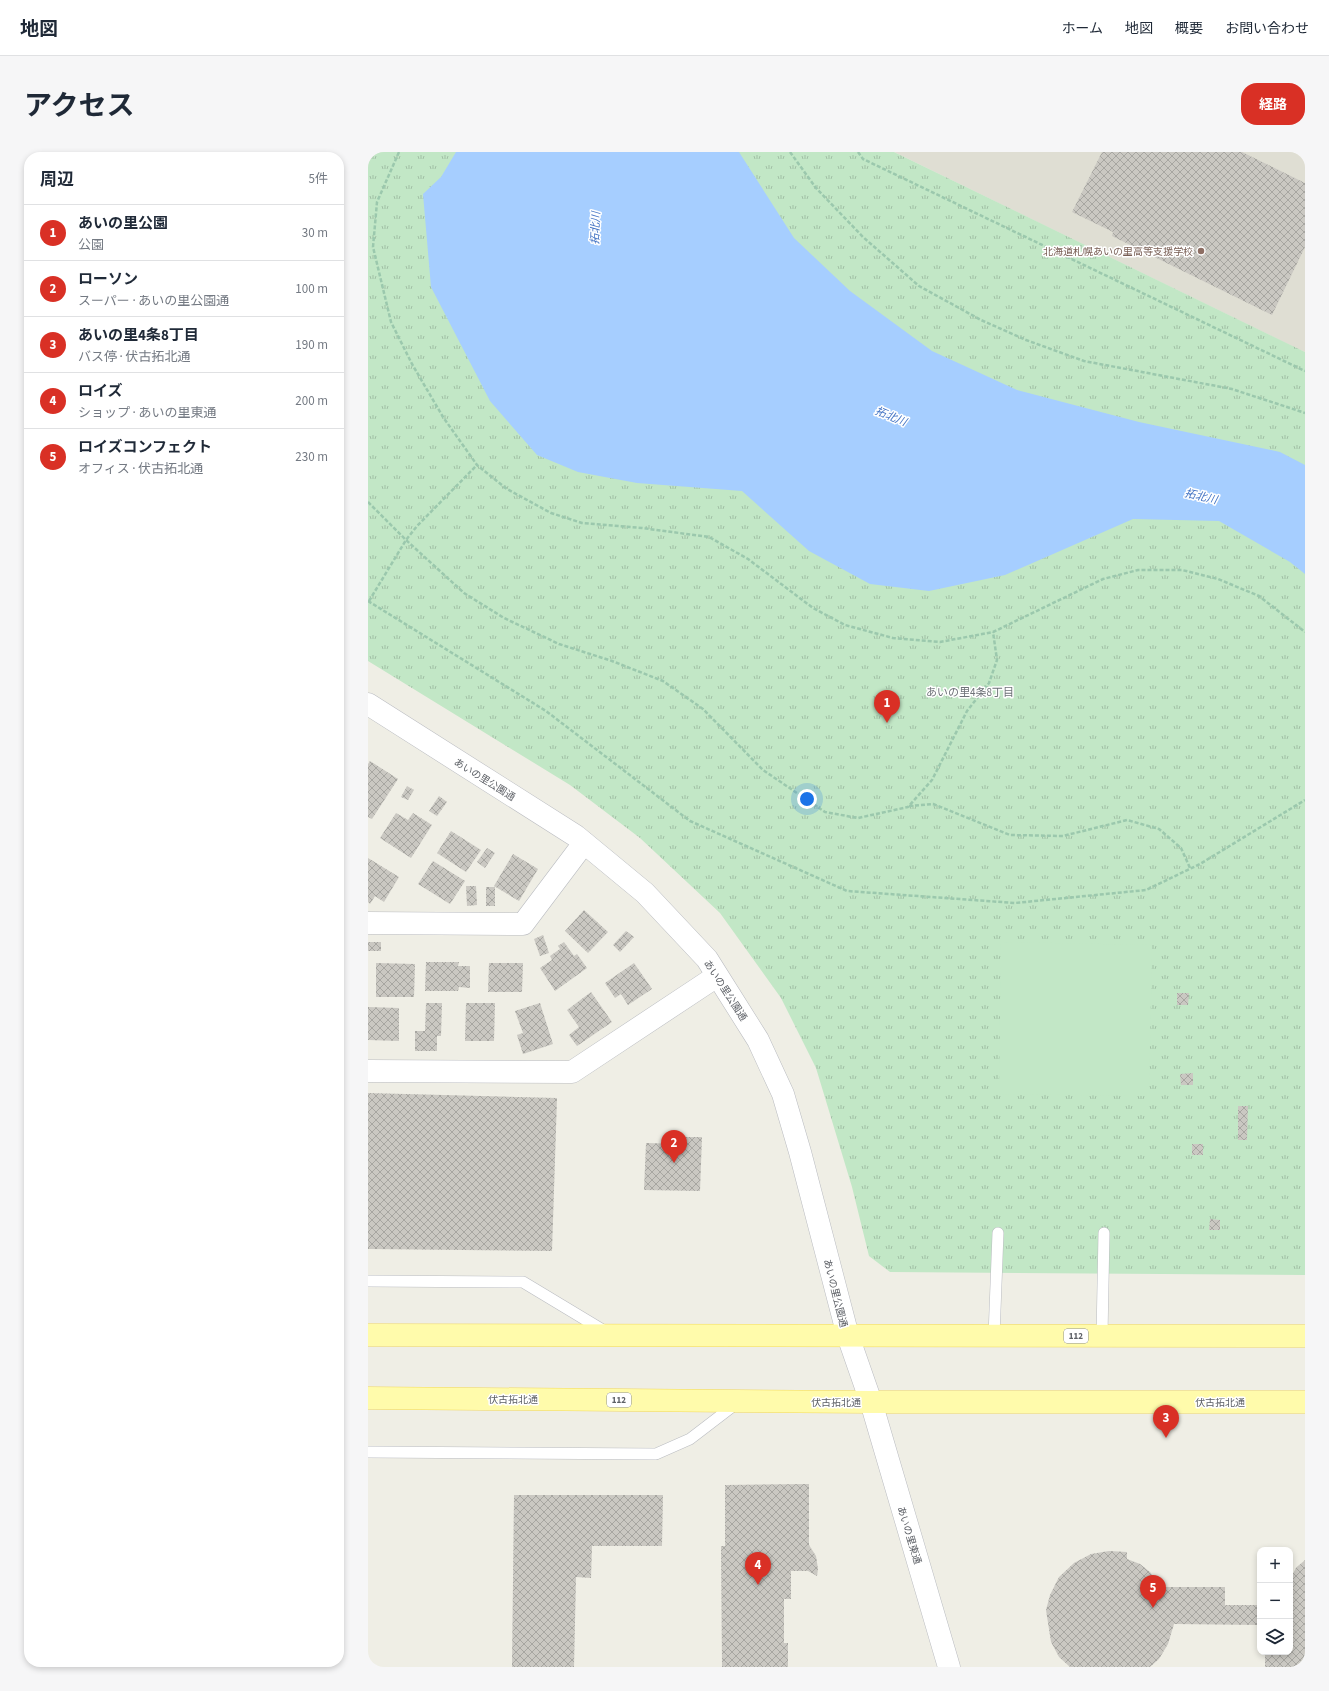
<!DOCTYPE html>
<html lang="ja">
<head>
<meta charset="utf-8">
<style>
	:root { --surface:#fff; --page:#f6f6f7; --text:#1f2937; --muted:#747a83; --line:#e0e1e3; --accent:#d93025 }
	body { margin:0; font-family:"Source Sans 3","Noto Sans JP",sans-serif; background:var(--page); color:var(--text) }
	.controls { position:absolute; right:12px; bottom:12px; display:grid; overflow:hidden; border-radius:8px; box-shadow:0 2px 6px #0003 }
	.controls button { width:36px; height:36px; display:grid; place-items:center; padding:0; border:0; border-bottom:1px solid var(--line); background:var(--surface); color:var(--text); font:20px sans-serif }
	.you { position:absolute; left:439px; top:647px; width:14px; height:14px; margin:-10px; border:3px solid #fff; border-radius:50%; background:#1a73e8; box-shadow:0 0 0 6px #1a73e833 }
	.badge { display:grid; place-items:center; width:26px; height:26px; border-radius:50%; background:var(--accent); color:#fff; font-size:13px; font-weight:700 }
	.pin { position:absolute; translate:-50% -33px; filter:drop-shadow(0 1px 2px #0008) }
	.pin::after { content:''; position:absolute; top:21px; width:14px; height:12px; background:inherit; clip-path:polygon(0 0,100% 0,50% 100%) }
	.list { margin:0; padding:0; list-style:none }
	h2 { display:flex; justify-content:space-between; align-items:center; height:52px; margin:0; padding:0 16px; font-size:17px }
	h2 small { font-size:13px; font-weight:400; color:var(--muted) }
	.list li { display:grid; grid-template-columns:26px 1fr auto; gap:12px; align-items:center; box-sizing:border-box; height:56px; padding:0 16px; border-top:1px solid var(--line) }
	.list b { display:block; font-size:15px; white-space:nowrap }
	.list p { margin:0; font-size:13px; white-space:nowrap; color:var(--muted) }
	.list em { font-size:13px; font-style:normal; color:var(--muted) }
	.icon { flex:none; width:22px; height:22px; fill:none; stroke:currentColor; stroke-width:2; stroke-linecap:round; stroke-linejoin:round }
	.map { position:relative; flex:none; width:937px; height:1515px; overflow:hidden; border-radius:16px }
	header { display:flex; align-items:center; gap:24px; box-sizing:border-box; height:56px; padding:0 20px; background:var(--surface); border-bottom:1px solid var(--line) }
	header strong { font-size:19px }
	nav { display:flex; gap:22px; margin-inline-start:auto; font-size:14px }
	.intro { display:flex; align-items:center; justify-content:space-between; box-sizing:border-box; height:96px; padding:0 24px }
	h1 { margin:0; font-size:28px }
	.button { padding:10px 18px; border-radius:16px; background:var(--accent); color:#fff; font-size:14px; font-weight:700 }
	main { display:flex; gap:24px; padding:0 24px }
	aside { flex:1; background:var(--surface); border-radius:16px; box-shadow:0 2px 6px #0003 }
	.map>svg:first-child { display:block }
</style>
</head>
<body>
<header>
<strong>地図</strong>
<nav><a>ホーム</a><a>地図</a><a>概要</a><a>お問い合わせ</a></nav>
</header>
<div class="intro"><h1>アクセス</h1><a class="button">経路</a></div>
<main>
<aside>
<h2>周辺<small>5件</small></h2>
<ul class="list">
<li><span class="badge">1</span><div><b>あいの里公園</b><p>公園</p></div><em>30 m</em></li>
<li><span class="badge">2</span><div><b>ローソン</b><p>スーパー · あいの里公園通</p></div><em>100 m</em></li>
<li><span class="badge">3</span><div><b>あいの里4条8丁目</b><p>バス停 · 伏古拓北通</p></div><em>190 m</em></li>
<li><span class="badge">4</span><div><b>ロイズ</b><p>ショップ · あいの里東通</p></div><em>200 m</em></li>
<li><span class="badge">5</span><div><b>ロイズコンフェクト</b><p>オフィス · 伏古拓北通</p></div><em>230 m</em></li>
</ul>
</aside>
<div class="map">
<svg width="937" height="1515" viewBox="0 0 937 1515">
	<defs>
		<pattern id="park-tufts" width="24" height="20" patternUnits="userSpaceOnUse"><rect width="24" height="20" fill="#c2e7c6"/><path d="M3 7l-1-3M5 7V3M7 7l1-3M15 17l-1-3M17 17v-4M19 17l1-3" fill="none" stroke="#a1bfa5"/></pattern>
		<pattern id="building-cross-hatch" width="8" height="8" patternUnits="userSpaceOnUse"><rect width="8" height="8" fill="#cac8c2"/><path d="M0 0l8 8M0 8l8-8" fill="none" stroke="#a7a6a1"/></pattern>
	</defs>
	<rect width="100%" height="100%" fill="#efeee5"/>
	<polygon fill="#dfded3" points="526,0 937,0 937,200 930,197"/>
	<polygon fill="url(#park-tufts)" points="0,0 526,0 937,200 937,1123 522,1120 501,1104 484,1035 448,916 413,846 352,761 272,686 202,633 0,509"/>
	<polygon fill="#c2e7c6" points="633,790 784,793 781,944 631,942"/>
	<polygon fill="#a6ceff" points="88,0 371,0 426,86 482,139 564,199 649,238 771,270 912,300 937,313 937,422 922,410 851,369 765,367 637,423 561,439 502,432 441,399 374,339 269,331 210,320 169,303 122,249 63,135 55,42 73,25"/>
	<g fill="url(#building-cross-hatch)">
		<polygon points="734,0 874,0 937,31 937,95 904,163 744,84 745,80 704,60"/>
		<polygon points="2,609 30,627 4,667 0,665 0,612"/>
		<polygon points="39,634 46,638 40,648 33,645"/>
		<polygon points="71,644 79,650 69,664 61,659"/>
		<polygon points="28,661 40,668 45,661 64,673 43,706 12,686"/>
		<polygon points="83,679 113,698 98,720 69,701"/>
		<polygon points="119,696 127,701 117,716 109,710"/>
		<polygon points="145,702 170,717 151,749 126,734"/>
		<polygon points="0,706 31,725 16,750 7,744 2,752 0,750"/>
		<polygon points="65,709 97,729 82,752 50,732"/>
		<polygon points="98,734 108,734 109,753 99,754"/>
		<rect x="118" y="735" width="9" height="19"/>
		<polygon points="216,758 240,780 220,801 197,779"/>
		<polygon points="258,779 266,785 252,800 245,793"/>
		<polygon points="175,783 181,801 172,804 166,787"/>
		<rect x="0" y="790" width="13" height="9"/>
		<polygon points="196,790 206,804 209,802 219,816 187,839 172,816 184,808 182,804 192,797 190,794"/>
		<polygon points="58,810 91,810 90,814 102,814 102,836 91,835 90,839 57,839"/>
		<polygon points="8,811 47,812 46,845 8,845"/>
		<polygon points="121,811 155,811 154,840 120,840"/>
		<polygon points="266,811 284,837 260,853 253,842 247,846 237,831"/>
		<polygon points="223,840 244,870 209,894 201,883 211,875 199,858"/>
		<polygon points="809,841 821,841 820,853 809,853"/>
		<polygon points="58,851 74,851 73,884 69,884 69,899 47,899 47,879 57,879"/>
		<polygon points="98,851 127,851 126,889 97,889"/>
		<polygon points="172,851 185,892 155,902 149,883 155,881 147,859"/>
		<polygon points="0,855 31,856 31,889 0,888"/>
		<polygon points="825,921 825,933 813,933 812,922"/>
		<polygon points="0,941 189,946 184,1099 0,1097"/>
		<polygon points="870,954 880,954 879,988 870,988"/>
		<polygon points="313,985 334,985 332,1039 276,1038 278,991 313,992"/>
		<rect x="824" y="992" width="11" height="11"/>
		<polygon points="842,1067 852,1068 852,1078 841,1078"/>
		<polygon points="441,1332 441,1393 448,1404 450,1417 449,1424 440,1419 423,1419 423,1447 416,1447 416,1491 420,1491 420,1515 354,1515 353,1394 357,1394 357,1333"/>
		<polygon points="146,1343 295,1343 294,1394 224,1394 223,1426 208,1425 206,1515 144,1515"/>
		<polygon points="741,1399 759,1400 759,1407 772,1412 782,1420 793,1435 857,1435 857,1453 892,1453 892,1473 806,1472 800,1492 791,1507 782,1515 702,1515 691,1505 683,1490 678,1458 682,1443 691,1425 706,1411 723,1402"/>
		<polygon points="937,1408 937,1515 897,1515 897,1500 922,1500 922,1427 928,1416"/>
	</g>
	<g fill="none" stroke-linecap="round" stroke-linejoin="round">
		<defs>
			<g id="service">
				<polyline points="0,1129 155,1130 238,1180"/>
				<polyline points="626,1184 630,1081"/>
				<polyline points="734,1184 736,1081"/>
				<polyline points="0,1300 288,1302 322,1287 369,1251"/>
			</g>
			<g id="minor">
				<polyline points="0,771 155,772 216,691"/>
				<polyline points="0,919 204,920 349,824"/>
			</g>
			<polyline id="tertiary" points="0,552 208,684 277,741 339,807 390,888 415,942 432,1000 480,1184 503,1250 581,1515"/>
			<g id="primary">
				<polyline points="0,1183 937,1184"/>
				<polyline points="0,1246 503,1250 937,1250"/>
			</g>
		</defs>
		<use href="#service" stroke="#babcc1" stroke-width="12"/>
		<use href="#minor" stroke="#babcc1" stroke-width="23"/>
		<use href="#tertiary" stroke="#babcc1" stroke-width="23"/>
		<use href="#primary" stroke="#f2d85b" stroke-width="23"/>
		<g stroke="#9bc8ad" stroke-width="2.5" stroke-dasharray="4 2" stroke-linecap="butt">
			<polyline points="31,0 9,50 5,95 23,170 44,212 75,265 109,313 139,337 183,361 214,371 274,376 341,385 380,407 445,456 477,473 525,486 572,490 625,480 735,427 770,418 814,418 850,427 891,444 937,480"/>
			<polyline points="422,0 448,36 495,85 551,134 613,168 658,188 716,209 864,237 937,261"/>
			<polyline points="490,0 495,7 937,219"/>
			<polyline points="0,350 38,388 96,441 136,466 191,492 244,509 295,529 335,557 395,618 457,660 490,666 540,655 564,628 599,559 621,531 629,508 625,480"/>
			<polyline points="0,449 178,559 322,669 479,739 647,751 778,738 832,712 937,648"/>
			<polyline points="1,449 38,388 49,374 109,313"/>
			<polyline points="541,654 565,652 642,683 695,684 759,668 791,677 813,696 822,716"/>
		</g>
		<use href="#service" stroke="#fff" stroke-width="11"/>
		<use href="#minor" stroke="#fff" stroke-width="22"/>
		<use href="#tertiary" stroke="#fff" stroke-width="22"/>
		<use href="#primary" stroke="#fffbab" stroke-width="22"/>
	</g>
	<circle fill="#8d6e63" stroke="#fff" stroke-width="1.5" cx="833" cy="99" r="4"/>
	<g text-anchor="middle" stroke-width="3" stroke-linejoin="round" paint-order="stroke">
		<g fill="#fff" stroke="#8e9094" stroke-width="1">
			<rect x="696" y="1177" width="24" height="14" rx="3"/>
			<rect x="239" y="1241" width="24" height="14" rx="3"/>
		</g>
		<g font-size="9" font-weight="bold" fill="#5d6066">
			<text x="708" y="1187">112</text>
			<text x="251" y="1251">112</text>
		</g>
		<g font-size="10" fill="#785e54" stroke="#fff" text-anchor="end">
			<text x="825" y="103">北海道札幌あいの里高等支援学校</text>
		</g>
		<g font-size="10" fill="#5d6066" stroke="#fff">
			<text transform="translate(117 627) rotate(32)" y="4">あいの里公園通</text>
			<text transform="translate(358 838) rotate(57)" y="4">あいの里公園通</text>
			<text transform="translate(468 1141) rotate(76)" y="4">あいの里公園通</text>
			<text x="145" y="1251">伏古拓北通</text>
			<text x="468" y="1254">伏古拓北通</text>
			<text x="852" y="1254">伏古拓北通</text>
			<text transform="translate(542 1383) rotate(73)" y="4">あいの里東通</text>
		</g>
		<g font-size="11" font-style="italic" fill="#4676c5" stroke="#fff">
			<text transform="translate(227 76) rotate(-88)" y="4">拓北川</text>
			<text transform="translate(523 264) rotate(22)" y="4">拓北川</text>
			<text transform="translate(833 344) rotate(13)" y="4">拓北川</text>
		</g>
		<g font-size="11" fill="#6e7278" stroke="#fff">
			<text x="602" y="544">あいの里4条8丁目</text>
		</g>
	</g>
</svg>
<div class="controls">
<button>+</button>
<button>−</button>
<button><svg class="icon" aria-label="layers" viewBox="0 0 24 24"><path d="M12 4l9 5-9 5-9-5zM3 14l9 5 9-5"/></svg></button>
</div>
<div class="you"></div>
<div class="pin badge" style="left:519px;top:571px">1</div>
<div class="pin badge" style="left:306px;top:1011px">2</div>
<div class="pin badge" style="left:798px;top:1286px">3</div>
<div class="pin badge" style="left:390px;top:1433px">4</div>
<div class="pin badge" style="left:785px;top:1456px">5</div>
</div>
</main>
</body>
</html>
